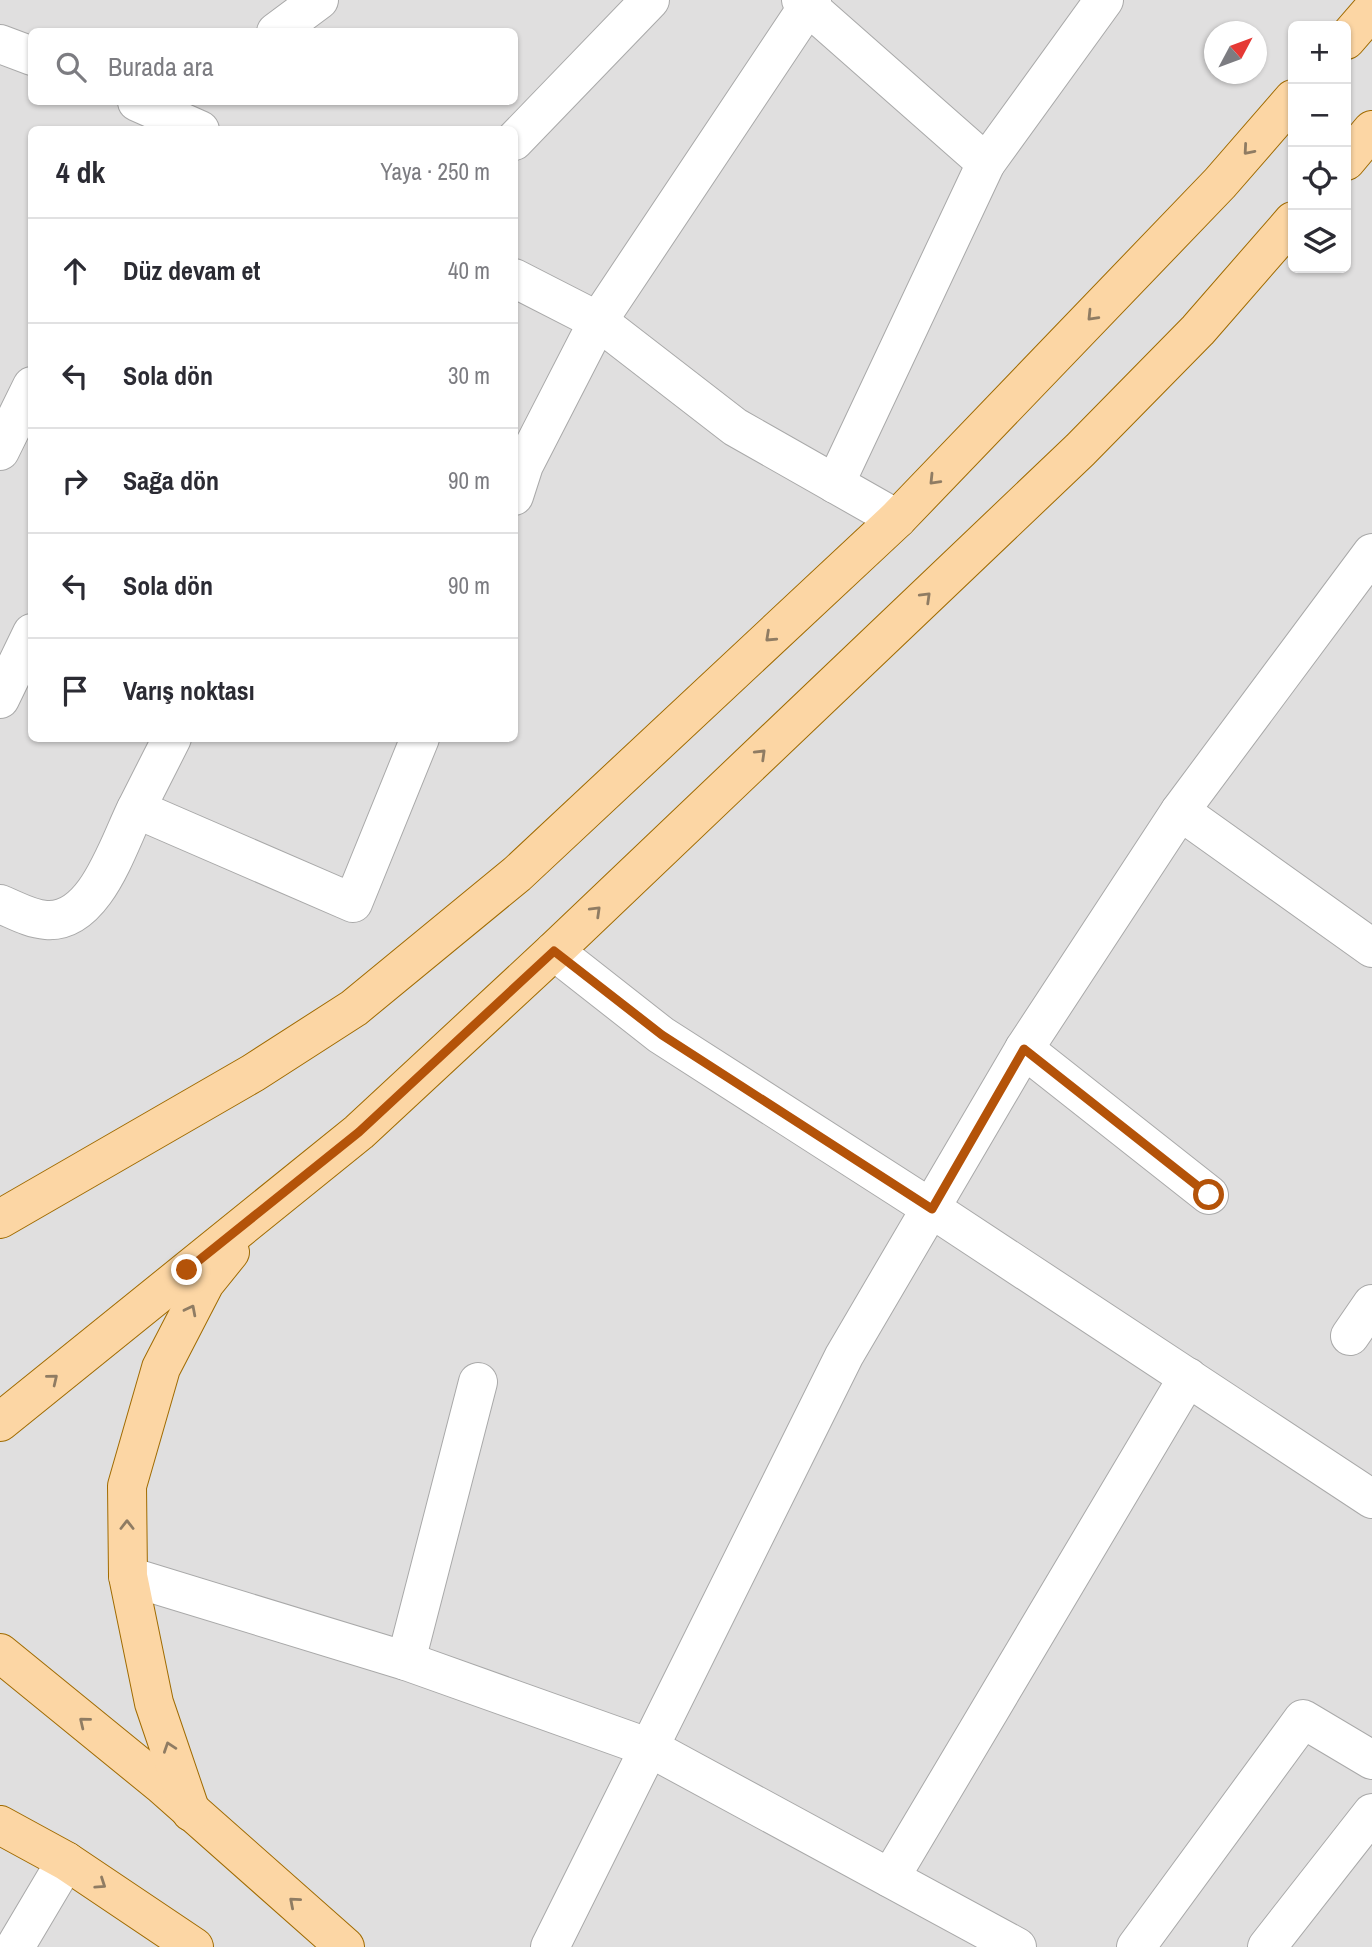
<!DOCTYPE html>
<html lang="tr">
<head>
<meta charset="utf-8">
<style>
	:root { --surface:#fff; --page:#f2f2f3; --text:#2b2b33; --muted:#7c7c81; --line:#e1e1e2 }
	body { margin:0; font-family:"Archivo Narrow",sans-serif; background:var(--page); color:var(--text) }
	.controls { position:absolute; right:21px; top:21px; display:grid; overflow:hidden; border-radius:10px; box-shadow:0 2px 5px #0004 }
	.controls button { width:63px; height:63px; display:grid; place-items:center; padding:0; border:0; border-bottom:2px solid var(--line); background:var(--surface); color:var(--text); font:35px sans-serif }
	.compass { position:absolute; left:1204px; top:21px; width:63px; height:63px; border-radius:50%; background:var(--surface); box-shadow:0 2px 5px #0004; rotate:49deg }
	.stop { position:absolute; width:21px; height:21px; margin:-16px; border:5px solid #b45309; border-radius:50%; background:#fff }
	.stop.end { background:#b45309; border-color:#fff; box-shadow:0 2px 7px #0008 }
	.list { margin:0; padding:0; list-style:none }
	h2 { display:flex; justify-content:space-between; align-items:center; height:91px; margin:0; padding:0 28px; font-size:30px }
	h2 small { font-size:23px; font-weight:400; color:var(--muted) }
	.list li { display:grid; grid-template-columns:46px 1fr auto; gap:21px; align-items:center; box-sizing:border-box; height:105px; padding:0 28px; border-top:2px solid var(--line) }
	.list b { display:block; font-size:26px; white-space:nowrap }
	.list em { font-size:23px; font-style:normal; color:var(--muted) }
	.icon { flex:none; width:38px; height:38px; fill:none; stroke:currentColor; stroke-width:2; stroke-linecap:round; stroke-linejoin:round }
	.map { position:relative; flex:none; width:1372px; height:1947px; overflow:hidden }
	.search { position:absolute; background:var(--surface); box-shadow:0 2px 5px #0004; left:28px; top:28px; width:490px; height:77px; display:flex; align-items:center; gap:18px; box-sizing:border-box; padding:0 24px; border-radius:10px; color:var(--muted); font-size:26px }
	.panel { position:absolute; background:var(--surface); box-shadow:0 2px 5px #0004; left:28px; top:126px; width:490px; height:616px; border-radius:10px }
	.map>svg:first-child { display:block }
</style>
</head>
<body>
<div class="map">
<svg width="1372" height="1947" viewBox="0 0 1372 1947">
	<rect width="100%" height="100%" fill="#f2efe9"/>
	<path fill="#e0dfdf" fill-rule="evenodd" d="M0 0H1372V1947H0ZM1293 26H1346V268H1293ZM32 32H514V102H32ZM1214 32H1256V74H1214ZM32 130H514V738H32Z"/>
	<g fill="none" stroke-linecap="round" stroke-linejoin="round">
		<defs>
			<g id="minor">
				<polyline points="801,0 986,163"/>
				<polyline points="276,32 319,0"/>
				<polyline points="0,44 32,56"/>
				<polyline points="137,102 200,130"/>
				<polyline points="514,141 650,0"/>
				<polyline points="514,278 598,321 735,427 897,519"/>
				<polyline points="0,451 32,386"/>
				<polyline points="835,484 986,163 1104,0"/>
				<polyline points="514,496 524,465 598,321 812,0"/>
				<polyline points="0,699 32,633"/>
				<polyline points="172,738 136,809 353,903 420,738"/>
				<polyline points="1180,811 1372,948"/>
				<path d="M0 904C15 910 30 919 46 920 95 924 118 845 136 809"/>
				<polyline points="554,951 661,1035 932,1209 1372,1499"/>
				<polyline points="1024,1049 1209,1195"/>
				<polyline points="1350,1336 1372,1304"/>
				<polyline points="128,1576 406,1661 650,1748 1017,1947"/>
				<polyline points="406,1661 478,1382"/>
				<polyline points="890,1878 1188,1377"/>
				<polyline points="15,1947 66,1861"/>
				<polyline points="550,1947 844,1356 1024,1049 1180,811 1372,553"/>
				<polyline points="1136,1947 1303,1719 1372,1760"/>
				<polyline points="1267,1947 1372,1813"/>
			</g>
			<g id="major">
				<polyline points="1346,40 1372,10"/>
				<polyline points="1346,161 1372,130"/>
				<polyline points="0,1219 253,1073 354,1008 517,874 897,519 1220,183 1293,99"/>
				<polyline points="0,1422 359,1132 554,951 1080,450 1198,330 1293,221"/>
				<polyline points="0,1653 162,1785 345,1947"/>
				<polyline points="191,1812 154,1703 128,1576 127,1486 161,1368 205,1283 230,1252"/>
				<polyline points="0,1825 66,1861 194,1947"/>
			</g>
		</defs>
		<use href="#minor" stroke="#a9a9a9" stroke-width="40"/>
		<use href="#major" stroke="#a06b00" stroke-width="40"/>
		<use href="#minor" stroke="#fff" stroke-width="38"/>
		<use href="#major" stroke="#fcd6a4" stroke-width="38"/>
	</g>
	<defs><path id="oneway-chevron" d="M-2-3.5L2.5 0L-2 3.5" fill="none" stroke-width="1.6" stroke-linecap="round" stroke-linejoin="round" transform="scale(1.75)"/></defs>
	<g stroke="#8f7c63">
		<use href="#oneway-chevron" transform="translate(1248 150) rotate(131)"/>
		<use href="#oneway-chevron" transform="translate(1092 316) rotate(134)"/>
		<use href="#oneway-chevron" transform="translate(934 480) rotate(134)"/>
		<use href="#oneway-chevron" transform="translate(926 597) rotate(-44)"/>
		<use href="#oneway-chevron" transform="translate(770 637) rotate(137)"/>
		<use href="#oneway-chevron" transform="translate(761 754) rotate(-44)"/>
		<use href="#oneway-chevron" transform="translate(596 911) rotate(-44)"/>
		<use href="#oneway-chevron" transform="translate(191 1310) rotate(-63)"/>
		<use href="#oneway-chevron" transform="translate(53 1379) rotate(-39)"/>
		<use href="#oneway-chevron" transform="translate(127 1525) rotate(-90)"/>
		<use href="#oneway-chevron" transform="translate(84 1722) rotate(-141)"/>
		<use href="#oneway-chevron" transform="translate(169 1747) rotate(-109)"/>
		<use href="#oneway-chevron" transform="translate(101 1884) rotate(34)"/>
		<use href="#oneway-chevron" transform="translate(294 1902) rotate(-139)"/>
	</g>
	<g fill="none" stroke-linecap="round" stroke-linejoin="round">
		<polyline stroke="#b45309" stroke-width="9" points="187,1270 359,1132 554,951 662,1035 932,1209 1024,1049 1209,1195"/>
	</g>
</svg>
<div class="controls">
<button>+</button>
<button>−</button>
<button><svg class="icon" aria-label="locate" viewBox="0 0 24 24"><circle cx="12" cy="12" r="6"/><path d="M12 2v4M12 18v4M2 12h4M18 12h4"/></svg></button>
<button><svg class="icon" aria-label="layers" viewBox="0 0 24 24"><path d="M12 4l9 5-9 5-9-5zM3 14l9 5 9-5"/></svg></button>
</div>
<svg class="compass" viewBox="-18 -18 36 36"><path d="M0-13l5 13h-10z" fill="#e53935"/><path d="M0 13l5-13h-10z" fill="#7c7c81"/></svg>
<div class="stop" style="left:1209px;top:1195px"></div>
<div class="stop end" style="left:187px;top:1270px"></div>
<div class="search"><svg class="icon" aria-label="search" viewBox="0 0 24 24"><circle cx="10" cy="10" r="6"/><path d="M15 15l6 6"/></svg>Burada ara</div>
<section class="panel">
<h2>4 dk<small>Yaya · 250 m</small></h2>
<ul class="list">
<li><svg class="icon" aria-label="ahead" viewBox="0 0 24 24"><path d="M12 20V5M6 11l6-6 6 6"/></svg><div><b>Düz devam et</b></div><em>40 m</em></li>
<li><svg class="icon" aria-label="left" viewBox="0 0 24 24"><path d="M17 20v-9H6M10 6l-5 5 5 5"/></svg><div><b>Sola dön</b></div><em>30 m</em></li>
<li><svg class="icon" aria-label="right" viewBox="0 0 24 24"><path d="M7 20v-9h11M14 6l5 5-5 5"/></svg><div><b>Sağa dön</b></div><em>90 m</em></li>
<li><svg class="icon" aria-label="left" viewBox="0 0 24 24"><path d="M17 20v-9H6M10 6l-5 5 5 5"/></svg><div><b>Sola dön</b></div><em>90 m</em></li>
<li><svg class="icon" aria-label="arrive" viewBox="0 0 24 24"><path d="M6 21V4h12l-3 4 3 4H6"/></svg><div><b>Varış noktası</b></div></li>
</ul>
</section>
</div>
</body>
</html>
